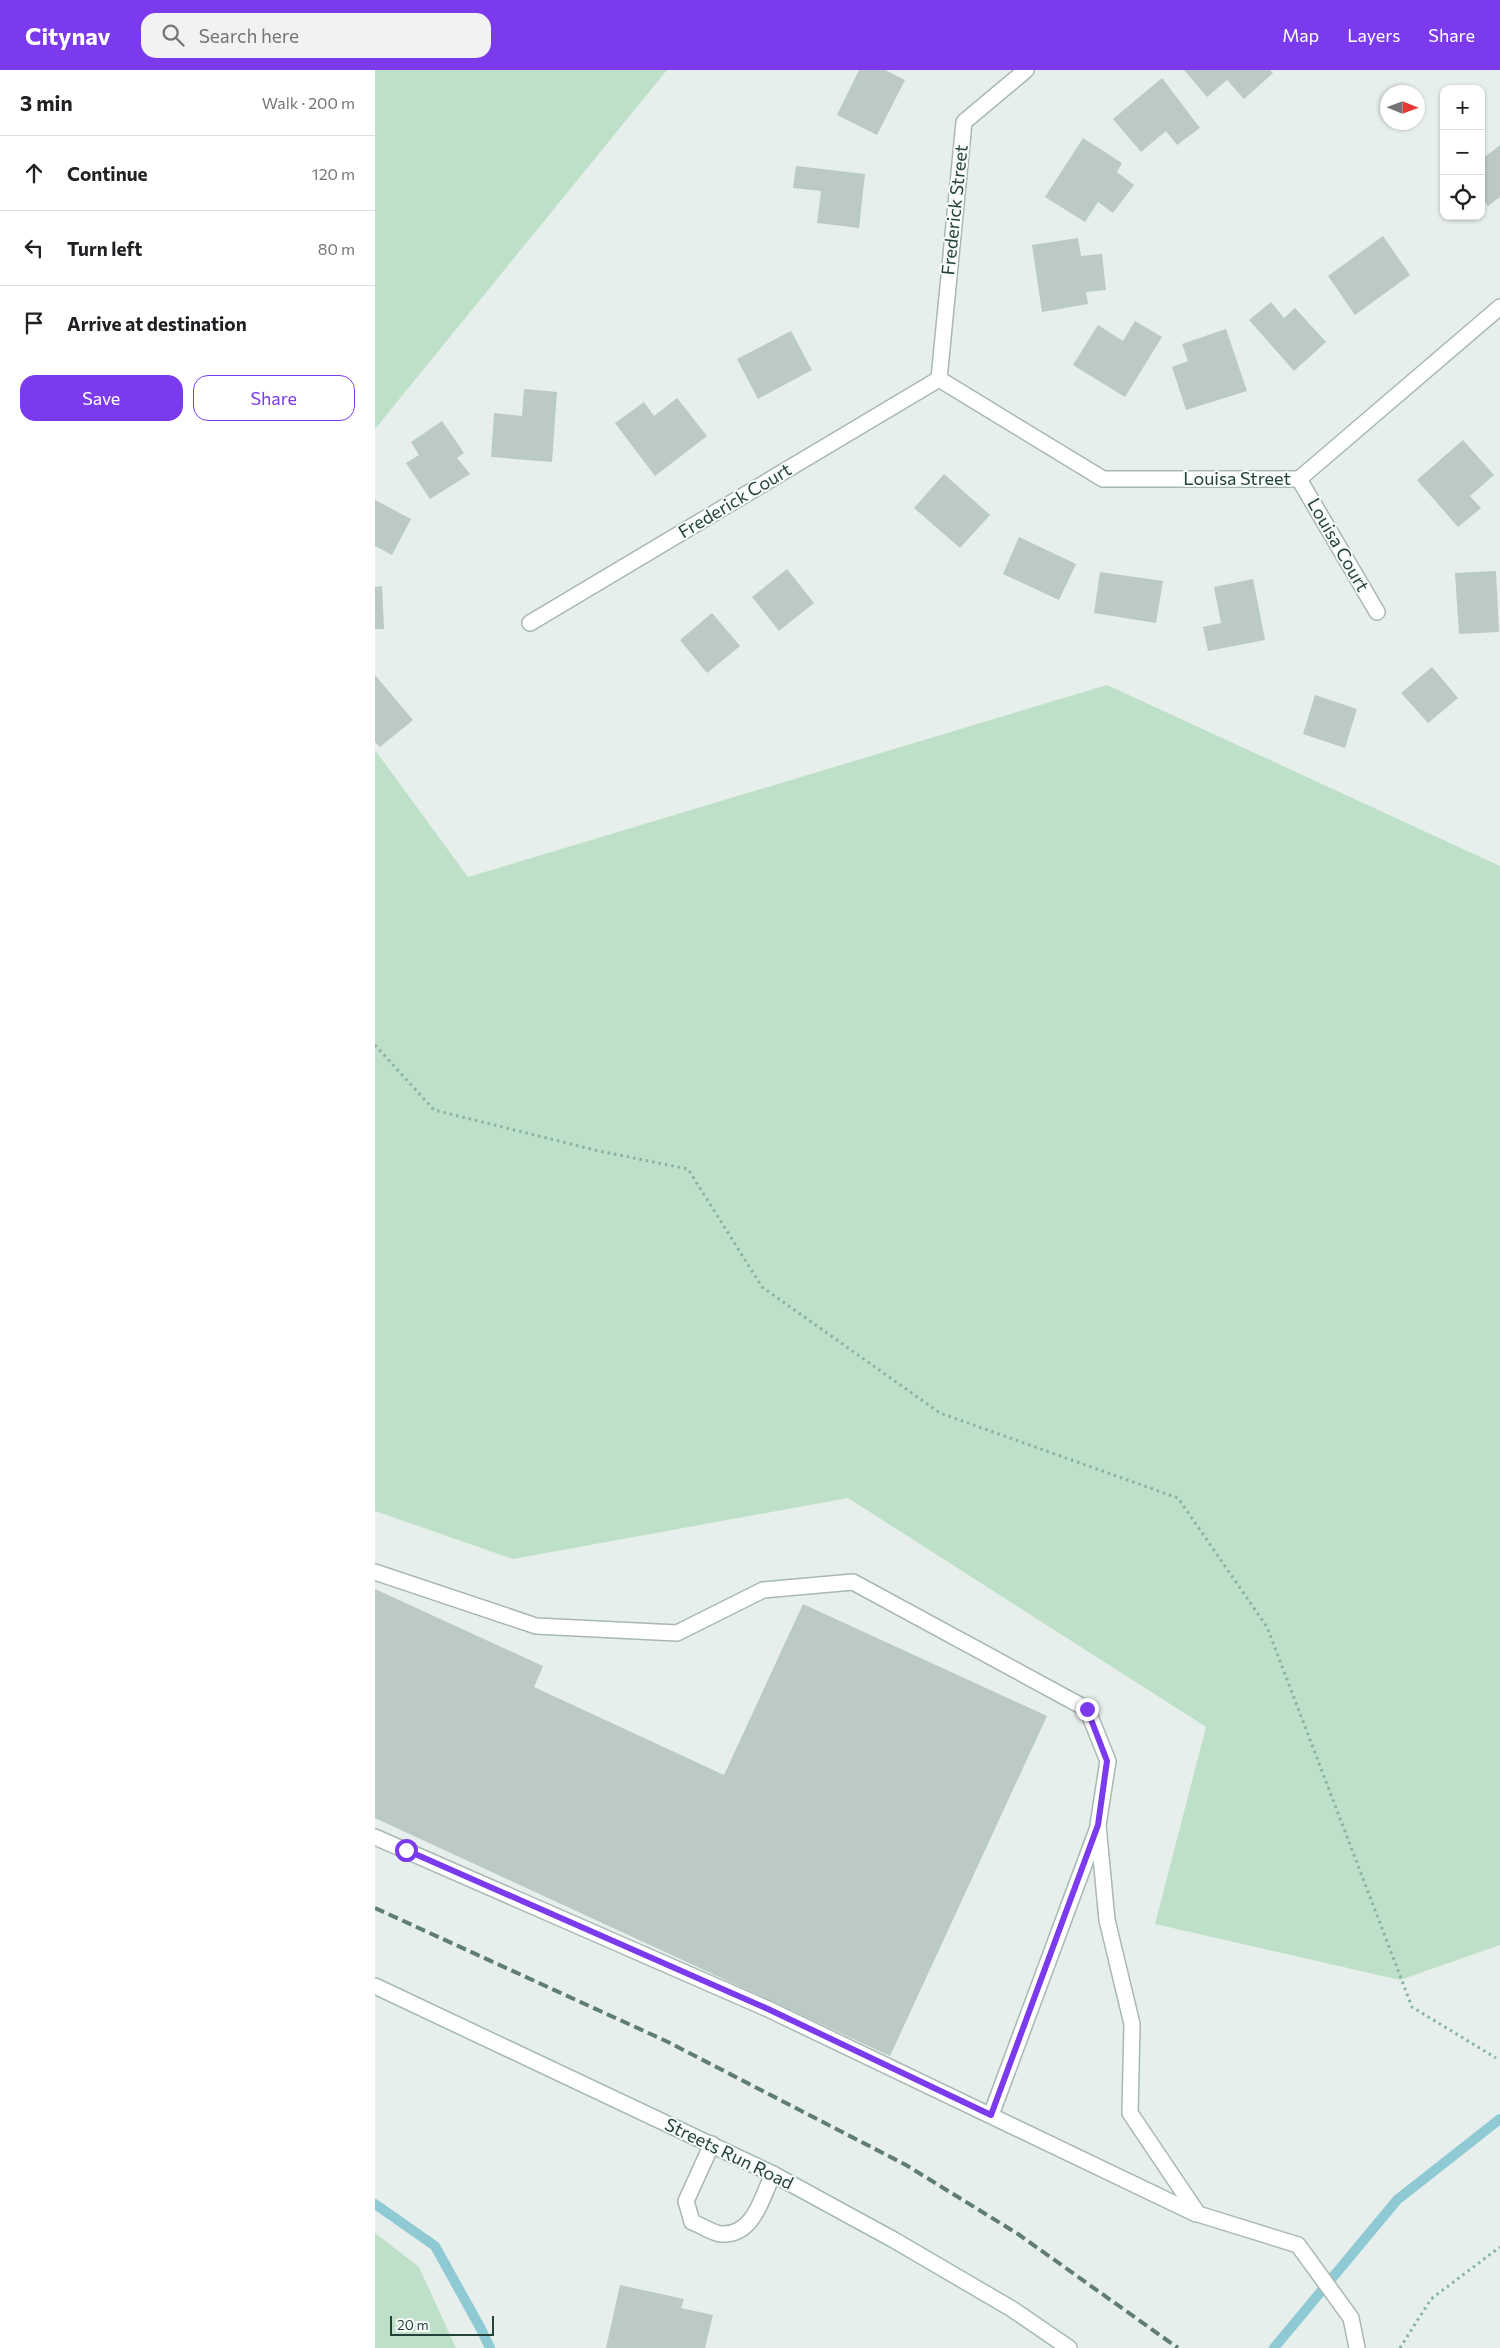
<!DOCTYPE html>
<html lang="en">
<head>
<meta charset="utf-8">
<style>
	:root { --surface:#fff; --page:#f2f2f2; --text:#202124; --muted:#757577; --line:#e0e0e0; --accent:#7c3aed }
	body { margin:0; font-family:Commissioner,sans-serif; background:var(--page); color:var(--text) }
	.controls { position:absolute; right:15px; top:15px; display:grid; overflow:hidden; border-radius:10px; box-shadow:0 1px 4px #0004 }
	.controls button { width:45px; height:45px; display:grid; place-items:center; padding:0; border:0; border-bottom:1px solid var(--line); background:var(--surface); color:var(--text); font:25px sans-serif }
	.compass { position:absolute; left:1005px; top:15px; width:45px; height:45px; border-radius:50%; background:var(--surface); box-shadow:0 1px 4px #0004; rotate:91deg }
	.scale { position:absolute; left:15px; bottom:12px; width:104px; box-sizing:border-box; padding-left:5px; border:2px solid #24423a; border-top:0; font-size:14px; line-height:18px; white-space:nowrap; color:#24423a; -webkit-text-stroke:4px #f7fbf9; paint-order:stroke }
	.stop { position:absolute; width:15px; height:15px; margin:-11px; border:4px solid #7c3aed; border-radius:50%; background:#fff }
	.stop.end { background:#7c3aed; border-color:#fff; box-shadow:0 1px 5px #0008 }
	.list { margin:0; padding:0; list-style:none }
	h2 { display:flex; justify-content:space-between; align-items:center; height:65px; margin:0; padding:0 20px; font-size:21px }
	h2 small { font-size:16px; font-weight:400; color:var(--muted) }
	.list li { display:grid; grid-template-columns:32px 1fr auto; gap:15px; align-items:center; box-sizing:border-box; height:75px; padding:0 20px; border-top:1px solid var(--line) }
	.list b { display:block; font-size:19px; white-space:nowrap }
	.list em { font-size:16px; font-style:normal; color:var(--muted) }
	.actions { display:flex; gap:10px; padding:15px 20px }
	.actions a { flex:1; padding:11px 0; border:1px solid var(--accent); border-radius:15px; text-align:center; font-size:18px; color:var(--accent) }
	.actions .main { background:var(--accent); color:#fff }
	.icon { flex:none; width:28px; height:28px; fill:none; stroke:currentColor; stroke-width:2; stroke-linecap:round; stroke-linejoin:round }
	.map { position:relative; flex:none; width:1125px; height:2278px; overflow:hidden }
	header { display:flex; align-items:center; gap:30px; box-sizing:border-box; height:70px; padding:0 25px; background:var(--accent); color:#fff }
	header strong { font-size:24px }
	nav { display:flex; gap:28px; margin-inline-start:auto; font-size:18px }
	.search { width:350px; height:45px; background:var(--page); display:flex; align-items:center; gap:12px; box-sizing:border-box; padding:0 18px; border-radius:15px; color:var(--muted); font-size:19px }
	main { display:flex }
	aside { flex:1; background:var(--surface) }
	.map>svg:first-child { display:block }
</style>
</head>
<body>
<header>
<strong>Citynav</strong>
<div class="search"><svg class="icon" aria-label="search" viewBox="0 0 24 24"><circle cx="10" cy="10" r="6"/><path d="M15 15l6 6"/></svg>Search here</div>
<nav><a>Map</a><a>Layers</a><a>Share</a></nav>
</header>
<main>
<aside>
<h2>3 min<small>Walk · 200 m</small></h2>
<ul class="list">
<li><svg class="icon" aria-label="ahead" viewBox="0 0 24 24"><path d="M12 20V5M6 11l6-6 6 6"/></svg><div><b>Continue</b></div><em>120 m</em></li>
<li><svg class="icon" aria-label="left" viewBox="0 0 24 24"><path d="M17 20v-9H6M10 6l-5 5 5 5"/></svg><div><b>Turn left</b></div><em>80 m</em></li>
<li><svg class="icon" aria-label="arrive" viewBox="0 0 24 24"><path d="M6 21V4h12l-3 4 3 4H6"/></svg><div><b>Arrive at destination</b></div></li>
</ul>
<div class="actions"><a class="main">Save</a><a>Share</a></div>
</aside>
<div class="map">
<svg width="1125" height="2278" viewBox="0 0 1125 2278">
	<rect width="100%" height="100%" fill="#e6efeb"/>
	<g fill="#bfe0c8">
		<polygon points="0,0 292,0 0,359"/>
		<polygon points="732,615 1125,796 1125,1875 1025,1910 780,1854 831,1657 473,1428 138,1489 0,1441 0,680 93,807"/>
		<polygon points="0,2163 44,2197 81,2278 0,2278"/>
	</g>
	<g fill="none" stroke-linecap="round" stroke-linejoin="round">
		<g stroke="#8ec9d4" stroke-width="10">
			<polyline points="0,2134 60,2176 106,2259 115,2278"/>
			<polyline points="899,2278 1022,2130 1125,2049"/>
		</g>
	</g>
	<g fill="#bbcac4">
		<polygon points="484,0 510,0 530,10 502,65 462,45"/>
		<polygon points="809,0 895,0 898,3 869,29 852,10 832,27"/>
		<polygon points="787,8 825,58 802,75 791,61 766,82 738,49"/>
		<polygon points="708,68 747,93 742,102 759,115 738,143 723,132 710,152 670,127"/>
		<polygon points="1125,75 1125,127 1113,136 1106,127 1106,90"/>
		<polygon points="421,96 490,104 484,158 442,153 446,121 418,118"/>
		<polygon points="1008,166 1035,205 980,245 953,206"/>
		<polygon points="703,168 706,186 727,184 731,220 711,222 713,234 667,242 657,175"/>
		<polygon points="896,232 909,248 920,238 951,272 919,301 874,250"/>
		<polygon points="760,251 787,267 750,327 698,295 723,255 748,271"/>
		<polygon points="851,259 872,321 811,340 797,297 813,291 807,274"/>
		<polygon points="416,261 437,300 383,329 362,289"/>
		<polygon points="149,319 182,322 177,392 116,387 119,343 147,346"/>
		<polygon points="302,328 332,366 280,406 240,353 269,332 279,346"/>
		<polygon points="67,351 89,383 82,388 95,404 55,429 31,393 44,385 36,372"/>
		<polygon points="1088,370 1119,405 1095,426 1106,438 1083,457 1042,410"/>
		<polygon points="569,404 615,445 585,478 539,438"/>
		<polygon points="0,430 36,449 17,485 0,476"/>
		<polygon points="644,467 701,494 684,530 628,504"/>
		<polygon points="412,499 439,533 404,561 377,527"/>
		<polygon points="1121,501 1124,562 1084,564 1080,503"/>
		<polygon points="725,502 788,511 781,553 719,543"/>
		<polygon points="878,509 890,570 833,581 828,557 846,553 839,517"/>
		<polygon points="7,516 9,559 0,559 0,517"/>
		<polygon points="337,543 365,576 332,603 305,570"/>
		<polygon points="1057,597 1083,628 1053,653 1026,623"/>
		<polygon points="0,605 38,650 5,677 0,672"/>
		<polygon points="940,625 982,639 970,678 928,664"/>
		<polygon points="0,1519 168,1596 159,1617 349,1705 428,1534 672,1646 515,1986 0,1748"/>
		<polygon points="245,2215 309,2229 306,2238 338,2245 330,2278 231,2278"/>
	</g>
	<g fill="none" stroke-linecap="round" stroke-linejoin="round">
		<defs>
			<g id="service">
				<polyline points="0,1502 161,1556 302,1563 388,1520 478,1512 712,1639 733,1691 723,1755 732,1850 757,1954 755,2043 823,2144 923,2175 976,2248 982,2278"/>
				<polyline points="0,1767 393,1939 821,2144"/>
				<polyline points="616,2045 722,1760"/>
				<path d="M337 2074 311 2131 317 2152C326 2155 337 2163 346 2164 379 2166 387 2127 398 2104"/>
			</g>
			<g id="minor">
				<polyline points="564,309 728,409 924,409 1125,237"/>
				<polyline points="564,309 589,52 651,0"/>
				<polyline points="924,409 1002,542"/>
				<polyline points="155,553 564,309"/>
			</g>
			<polyline id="secondary" points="0,1916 398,2104 519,2170 637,2239 694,2278"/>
		</defs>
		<use href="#service" stroke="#a8b8b2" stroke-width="18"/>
		<use href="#minor" stroke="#a8b8b2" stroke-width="18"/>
		<use href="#secondary" stroke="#a4bbb3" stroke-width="18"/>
		<g stroke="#86b3a5" stroke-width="3" stroke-dasharray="2.5 4" stroke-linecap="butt">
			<polyline points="0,975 59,1040 224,1081 313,1099 387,1217 565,1343 803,1428 892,1557 1037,1937 1121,1988"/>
			<polyline points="1025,2278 1056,2229 1125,2177"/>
		</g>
		<use href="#service" stroke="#fff" stroke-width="15"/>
		<use href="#minor" stroke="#fff" stroke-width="15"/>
		<use href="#secondary" stroke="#fff" stroke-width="15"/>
		<polyline stroke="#5f7d75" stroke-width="4" stroke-dasharray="10 5" stroke-linecap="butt" points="0,1838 293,1972 531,2095 643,2164 803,2278"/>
	</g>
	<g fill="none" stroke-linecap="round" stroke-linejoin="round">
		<polyline stroke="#7c3aed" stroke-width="6" points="31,1780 393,1939 616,2045 723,1755 732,1691 712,1639"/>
	</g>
	<g text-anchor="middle" stroke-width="4" stroke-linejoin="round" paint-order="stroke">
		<g font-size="18" fill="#24423a" stroke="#f7fbf9">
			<text transform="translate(580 140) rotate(-84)" y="6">Frederick Street</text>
			<text x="862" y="415">Louisa Street</text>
			<text transform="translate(360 431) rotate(-31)" y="6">Frederick Court</text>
			<text transform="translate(963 475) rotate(60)" y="6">Louisa Court</text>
			<text transform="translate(354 2084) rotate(26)" y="6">Streets Run Road</text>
		</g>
	</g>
</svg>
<div class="controls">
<button>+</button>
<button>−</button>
<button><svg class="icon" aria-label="locate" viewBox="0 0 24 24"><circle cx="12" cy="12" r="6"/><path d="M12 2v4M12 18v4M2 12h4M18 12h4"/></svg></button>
</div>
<svg class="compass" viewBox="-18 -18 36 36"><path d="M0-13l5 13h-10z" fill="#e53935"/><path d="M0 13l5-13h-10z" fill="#757577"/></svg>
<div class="scale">20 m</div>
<div class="stop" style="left:31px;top:1780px"></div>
<div class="stop end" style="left:712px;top:1639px"></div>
</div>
</main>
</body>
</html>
